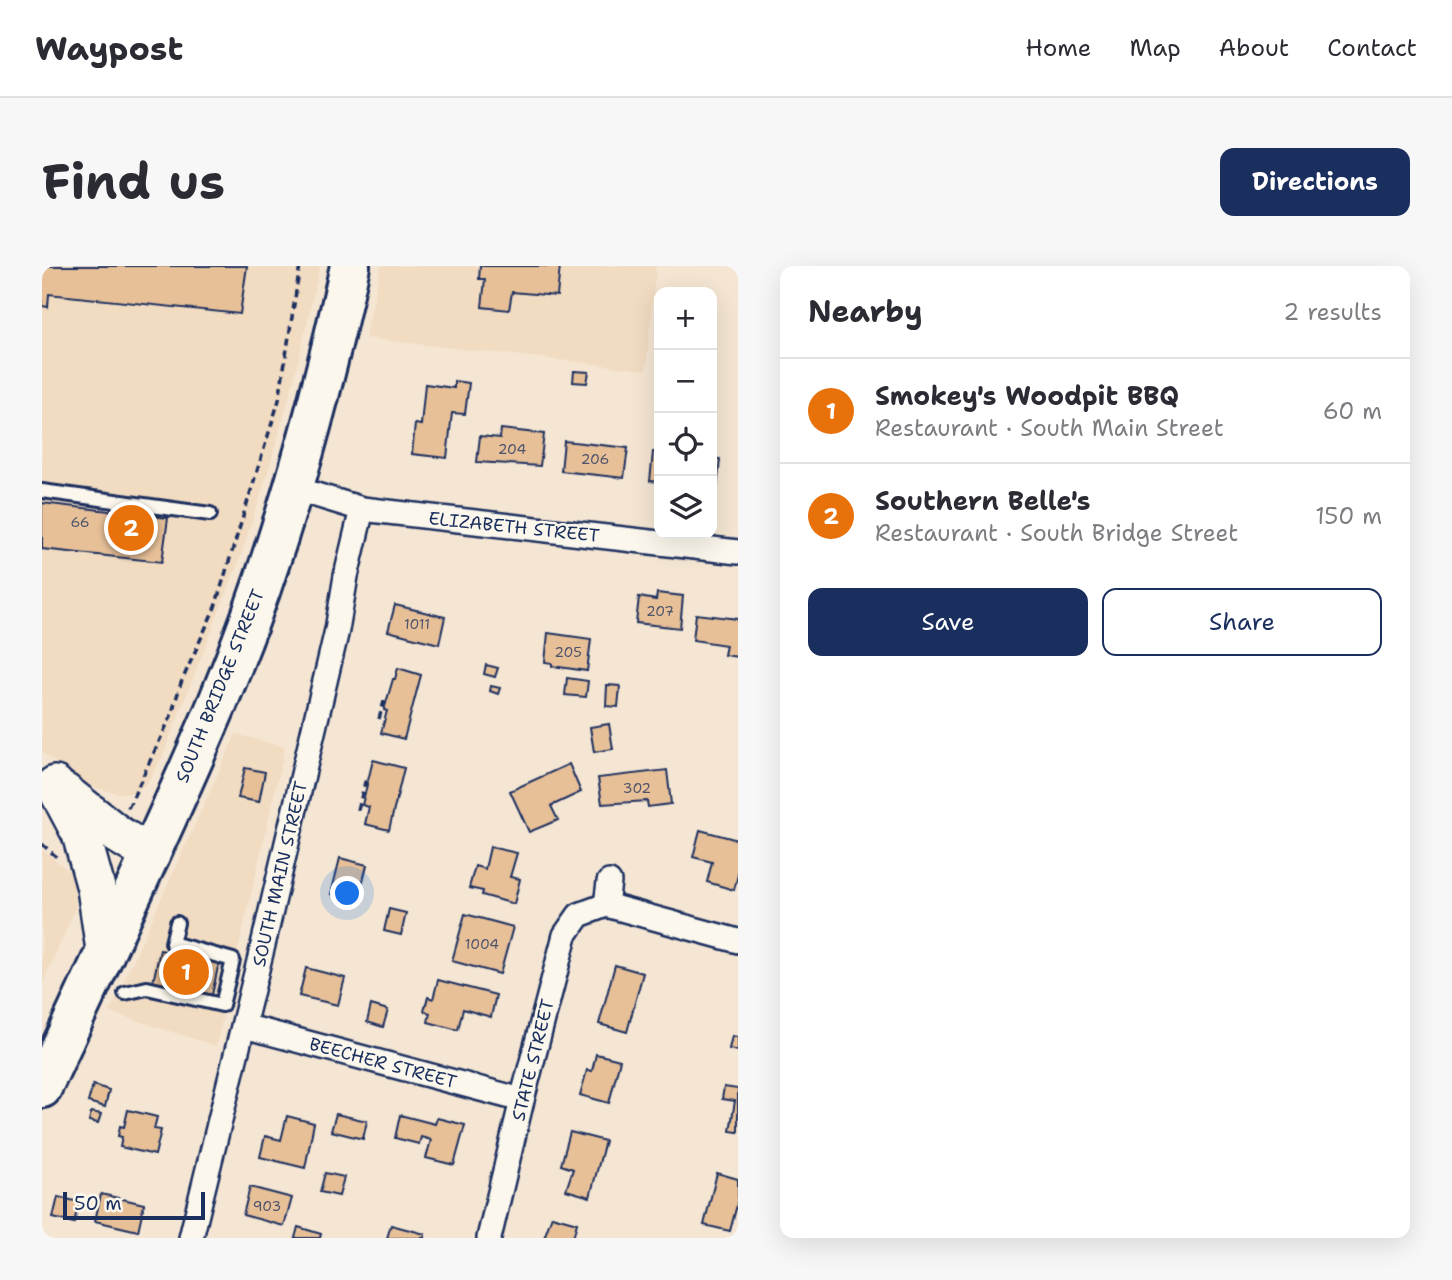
<!DOCTYPE html>
<html lang="en">
<head>
<meta charset="utf-8">
<style>
	:root { --surface:#fff; --page:#f7f7f7; --text:#2b2b33; --muted:#7c7c81; --line:#e1e1e2; --accent:#1b2f5e }
	body { margin:0; font-family:"Shantell Sans",sans-serif; background:var(--page); color:var(--text) }
	.controls { position:absolute; right:21px; top:21px; display:grid; overflow:hidden; border-radius:14px; box-shadow:0 7px 28px #0002 }
	.controls button { width:63px; height:63px; display:grid; place-items:center; padding:0; border:0; border-bottom:2px solid var(--line); background:var(--surface); color:var(--text); font:35px sans-serif }
	.scale { position:absolute; left:21px; bottom:18px; width:142px; box-sizing:border-box; padding-left:7px; border:4px solid #1b2f5e; border-top:0; font-size:19px; line-height:24px; white-space:nowrap; color:#1b2f5e; -webkit-text-stroke:5px #fbf7ec; paint-order:stroke }
	.you { position:absolute; left:306px; top:628px; width:24px; height:24px; margin:-18px; border:5px solid #fff; border-radius:50%; background:#1a73e8; box-shadow:0 0 0 10px #1a73e833 }
	.badge { display:grid; place-items:center; width:46px; height:46px; border-radius:50%; background:var(--accent); color:#fff; font-size:23px; font-weight:700 }
	.pin { position:absolute; translate:-50% -50%; border:4px solid #fff; box-shadow:0 2px 7px #0006 }
	.list { margin:0; padding:0; list-style:none }
	h2 { display:flex; justify-content:space-between; align-items:center; height:91px; margin:0; padding:0 28px; font-size:30px }
	h2 small { font-size:23px; font-weight:400; color:var(--muted) }
	.list li { display:grid; grid-template-columns:46px 1fr auto; gap:21px; align-items:center; box-sizing:border-box; height:105px; padding:0 28px; border-top:2px solid var(--line) }
	.list b { display:block; font-size:26px; white-space:nowrap }
	.list p { margin:0; font-size:23px; white-space:nowrap; color:var(--muted) }
	.list em { font-size:23px; font-style:normal; color:var(--muted) }
	.actions { display:flex; gap:14px; padding:21px 28px }
	.actions a { flex:1; padding:16px 0; border:2px solid var(--accent); border-radius:14px; text-align:center; font-size:24px; color:var(--accent) }
	.actions .main { background:var(--accent); color:#fff }
	.icon { flex:none; width:38px; height:38px; fill:none; stroke:currentColor; stroke-width:2; stroke-linecap:round; stroke-linejoin:round }
	.map { position:relative; flex:none; width:696px; height:972px; overflow:hidden; border-radius:14px }
	header { display:flex; align-items:center; gap:42px; box-sizing:border-box; height:98px; padding:0 35px; background:var(--surface); border-bottom:2px solid var(--line) }
	header strong { font-size:33px }
	nav { display:flex; gap:38px; margin-inline-start:auto; font-size:24px }
	.intro { display:flex; align-items:center; justify-content:space-between; box-sizing:border-box; height:168px; padding:0 42px }
	h1 { margin:0; font-size:49px }
	.button { padding:18px 32px; border-radius:14px; background:var(--accent); color:#fff; font-size:24px; font-weight:700 }
	main { display:flex; gap:42px; padding:0 42px }
	aside { flex:1; background:var(--surface); border-radius:14px; box-shadow:0 7px 28px #0002 }
	.map>svg:first-child { display:block }
</style>
</head>
<body>
<header>
<strong>Waypost</strong>
<nav><a>Home</a><a>Map</a><a>About</a><a>Contact</a></nav>
</header>
<div class="intro"><h1>Find us</h1><a class="button">Directions</a></div>
<main>
<div class="map">
<svg width="696" height="972" viewBox="0 0 696 972">
	<rect width="100%" height="100%" fill="#f5e6d3"/>
	<filter id="ink" filterUnits="userSpaceOnUse"><feTurbulence type="fractalNoise" baseFrequency=".0143" numOctaves="2"/><feDisplacementMap in="SourceGraphic" scale="14" xChannelSelector="R" yChannelSelector="G"/><feConvolveMatrix kernelMatrix="1 2 1 2 8 2 1 2 1" color-interpolation-filters="sRGB"/></filter>
	<g filter="url(#ink)">
		<g fill="#f1dbc1">
			<polygon points="0,0 278,0 252,113 226,206 196,298 119,494 104,519 90,527 75,527 51,521 28,509 0,486"/>
			<polygon points="339,0 614,0 604,104 323,72"/>
			<polygon points="194,468 243,481 174,780 68,746"/>
			<polygon points="0,583 30,608 34,641 0,719"/>
		</g>
		<g fill="#e7c098" stroke="#1b2f5e" stroke-width="2">
			<polygon points="0,0 205,0 198,48 7,28 6,41 0,40"/>
			<polygon points="438,0 518,0 515,30 470,26 467,44 440,41 443,13 437,13"/>
			<polygon points="532,105 547,106 545,117 531,116"/>
			<polygon points="412,115 427,117 423,148 410,147 405,192 370,188 373,158 379,159 383,118 412,122"/>
			<polygon points="459,163 502,168 498,200 435,196 438,170 458,172"/>
			<polygon points="522,175 586,182 582,212 519,205"/>
			<polygon points="611,186 617,186 617,216 608,215"/>
			<polygon points="670,192 678,193 675,223 670,222"/>
			<polygon points="0,237 126,252 120,296 0,283"/>
			<polygon points="615,327 641,330 638,362 594,357 597,331 614,334"/>
			<polygon points="353,339 403,351 397,378 346,365"/>
			<polygon points="654,348 696,353 696,391 682,389 684,379 651,374"/>
			<polygon points="506,367 549,373 545,405 510,400 510,397 503,396"/>
			<polygon points="444,399 456,402 453,411 442,408"/>
			<polygon points="356,402 379,409 362,473 339,467 345,445 342,444 351,413 353,413"/>
			<polygon points="525,412 546,415 544,431 523,429"/>
			<polygon points="565,419 578,420 576,441 564,440"/>
			<polygon points="449,420 458,422 456,428 448,425"/>
			<polygon points="567,458 571,483 552,486 548,461"/>
			<polygon points="331,494 362,502 347,564 323,558 327,541 320,539"/>
			<polygon points="527,498 539,526 509,540 516,554 487,566 468,525"/>
			<polygon points="203,502 223,506 217,536 196,532"/>
			<polygon points="625,504 629,538 606,541 605,535 560,538 556,512"/>
			<polygon points="658,564 696,574 696,609 692,624 665,616 670,596 651,591"/>
			<polygon points="448,581 475,587 468,611 478,613 472,638 440,629 441,625 427,622 433,600 443,603"/>
			<polygon points="298,592 325,599 316,635 289,628"/>
			<polygon points="347,643 364,647 359,669 342,665"/>
			<polygon points="423,648 471,661 458,708 410,695"/>
			<polygon points="118,684 177,696 170,729 111,716"/>
			<polygon points="573,699 601,707 585,766 557,758"/>
			<polygon points="264,702 303,712 296,739 257,730"/>
			<polygon points="396,714 454,729 449,751 421,743 416,764 386,756 388,747 382,745 386,731 391,733"/>
			<polygon points="329,739 346,744 341,761 325,756"/>
			<polygon points="690,770 696,771 696,785 687,783"/>
			<polygon points="554,788 578,794 567,837 538,829 545,804 550,805"/>
			<polygon points="51,819 67,824 63,841 46,836"/>
			<polygon points="682,821 696,823 696,866 688,865 693,835 680,833"/>
			<polygon points="86,844 115,851 112,863 119,864 113,889 78,881 80,871 76,870 78,860 82,861"/>
			<polygon points="49,846 59,848 56,857 47,855"/>
			<polygon points="294,848 325,855 321,873 289,865"/>
			<polygon points="358,849 393,858 395,852 423,859 412,899 384,892 389,874 379,871 377,878 353,872"/>
			<polygon points="245,850 272,857 263,902 218,891 223,870 239,874"/>
			<polygon points="528,866 563,875 548,931 524,924 531,903 519,899"/>
			<polygon points="283,907 302,911 297,930 278,926"/>
			<polygon points="675,907 696,913 696,935 688,965 662,959"/>
			<polygon points="208,921 250,932 242,960 201,949"/>
			<polygon points="59,928 102,938 96,965 53,955"/>
			<polygon points="16,931 37,936 32,957 11,952"/>
			<polygon points="510,950 535,957 531,972 502,972"/>
			<polygon points="349,959 383,968 382,972 345,972"/>
			<polygon points="256,961 279,968 278,972 253,972"/>
		</g>
		<g fill="none" stroke-linecap="round" stroke-linejoin="round">
			<defs>
				<g id="service">
					<polyline points="0,225 168,248"/>
					<polyline points="83,727 105,722 180,739 191,694 130,677 135,657"/>
				</g>
				<g id="minor">
					<polyline points="251,222 320,243 696,286"/>
					<polyline points="564,639 696,675"/>
					<polyline points="564,639 567,616"/>
					<polyline points="202,760 480,834"/>
					<polyline points="149,972 221,679 295,364 304,310 320,243"/>
					<polyline points="447,972 480,834 523,669 537,649 564,639"/>
				</g>
				<g id="primary">
					<polyline points="13,519 39,568 54,622 63,684"/>
					<polyline points="22,526 75,568 109,589"/>
				</g>
				<path id="trunk" d="M0 822C59 694 121 566 176 436 234 296 276 148 308 0"/>
			</defs>
			<use href="#service" stroke="#1b2f5e" stroke-width="18"/>
			<use href="#minor" stroke="#1b2f5e" stroke-width="28"/>
			<use href="#primary" stroke="#1b2f5e" stroke-width="42"/>
			<use href="#trunk" stroke="#1b2f5e" stroke-width="44"/>
			<g stroke="#1b2f5e" stroke-width="3.5" stroke-dasharray="7 5" stroke-linecap="butt">
				<polyline points="337,453 343,432 345,433"/>
				<polyline points="86,542 129,450 139,417 173,341 237,134 258,0"/>
				<polyline points="316,544 323,516 326,517"/>
				<polyline points="0,578 17,593"/>
			</g>
			<use href="#service" stroke="#fbf7ec" stroke-width="12"/>
			<use href="#minor" stroke="#fbf7ec" stroke-width="23"/>
			<use href="#primary" stroke="#fbf7ec" stroke-width="37"/>
			<use href="#trunk" stroke="#fbf7ec" stroke-width="38"/>
		</g>
	</g>
	<g text-anchor="middle" stroke-width="5" stroke-linejoin="round" paint-order="stroke">
		<g font-size="14" fill="#4e536c">
			<text x="470" y="188">204</text>
			<text x="553" y="198">206</text>
			<text x="38" y="261">66</text>
			<text x="618" y="350">207</text>
			<text x="375" y="363">1011</text>
			<text x="526" y="391">205</text>
			<text x="595" y="527">302</text>
			<text x="440" y="683">1004</text>
			<text x="225" y="945">903</text>
		</g>
		<g font-size="18" fill="#1b2f5e" stroke="#fbf7ec">
			<text transform="translate(472 261) rotate(6)" y="6">ELIZABETH STREET</text>
			<text transform="translate(178 420) rotate(-68)" y="6">SOUTH BRIDGE STREET</text>
			<text transform="translate(238 608) rotate(-77)" y="6">SOUTH MAIN STREET</text>
			<text transform="translate(491 794) rotate(-76)" y="6">STATE STREET</text>
			<text transform="translate(341 797) rotate(15)" y="6">BEECHER STREET</text>
		</g>
	</g>
</svg>
<div class="controls">
<button>+</button>
<button>−</button>
<button><svg class="icon" aria-label="locate" viewBox="0 0 24 24"><circle cx="12" cy="12" r="6"/><path d="M12 2v4M12 18v4M2 12h4M18 12h4"/></svg></button>
<button><svg class="icon" aria-label="layers" viewBox="0 0 24 24"><path d="M12 4l9 5-9 5-9-5zM3 14l9 5 9-5"/></svg></button>
</div>
<div class="scale">50 m</div>
<div class="you"></div>
<div class="pin badge" style="left:144px;top:706px;background:#e8710a">1</div>
<div class="pin badge" style="left:89px;top:262px;background:#e8710a">2</div>
</div>
<aside>
<h2>Nearby<small>2 results</small></h2>
<ul class="list">
<li><span class="badge" style="background:#e8710a">1</span><div><b>Smokey's Woodpit BBQ</b><p>Restaurant · South Main Street</p></div><em>60 m</em></li>
<li><span class="badge" style="background:#e8710a">2</span><div><b>Southern Belle's</b><p>Restaurant · South Bridge Street</p></div><em>150 m</em></li>
</ul>
<div class="actions"><a class="main">Save</a><a>Share</a></div>
</aside>
</main>
</body>
</html>
